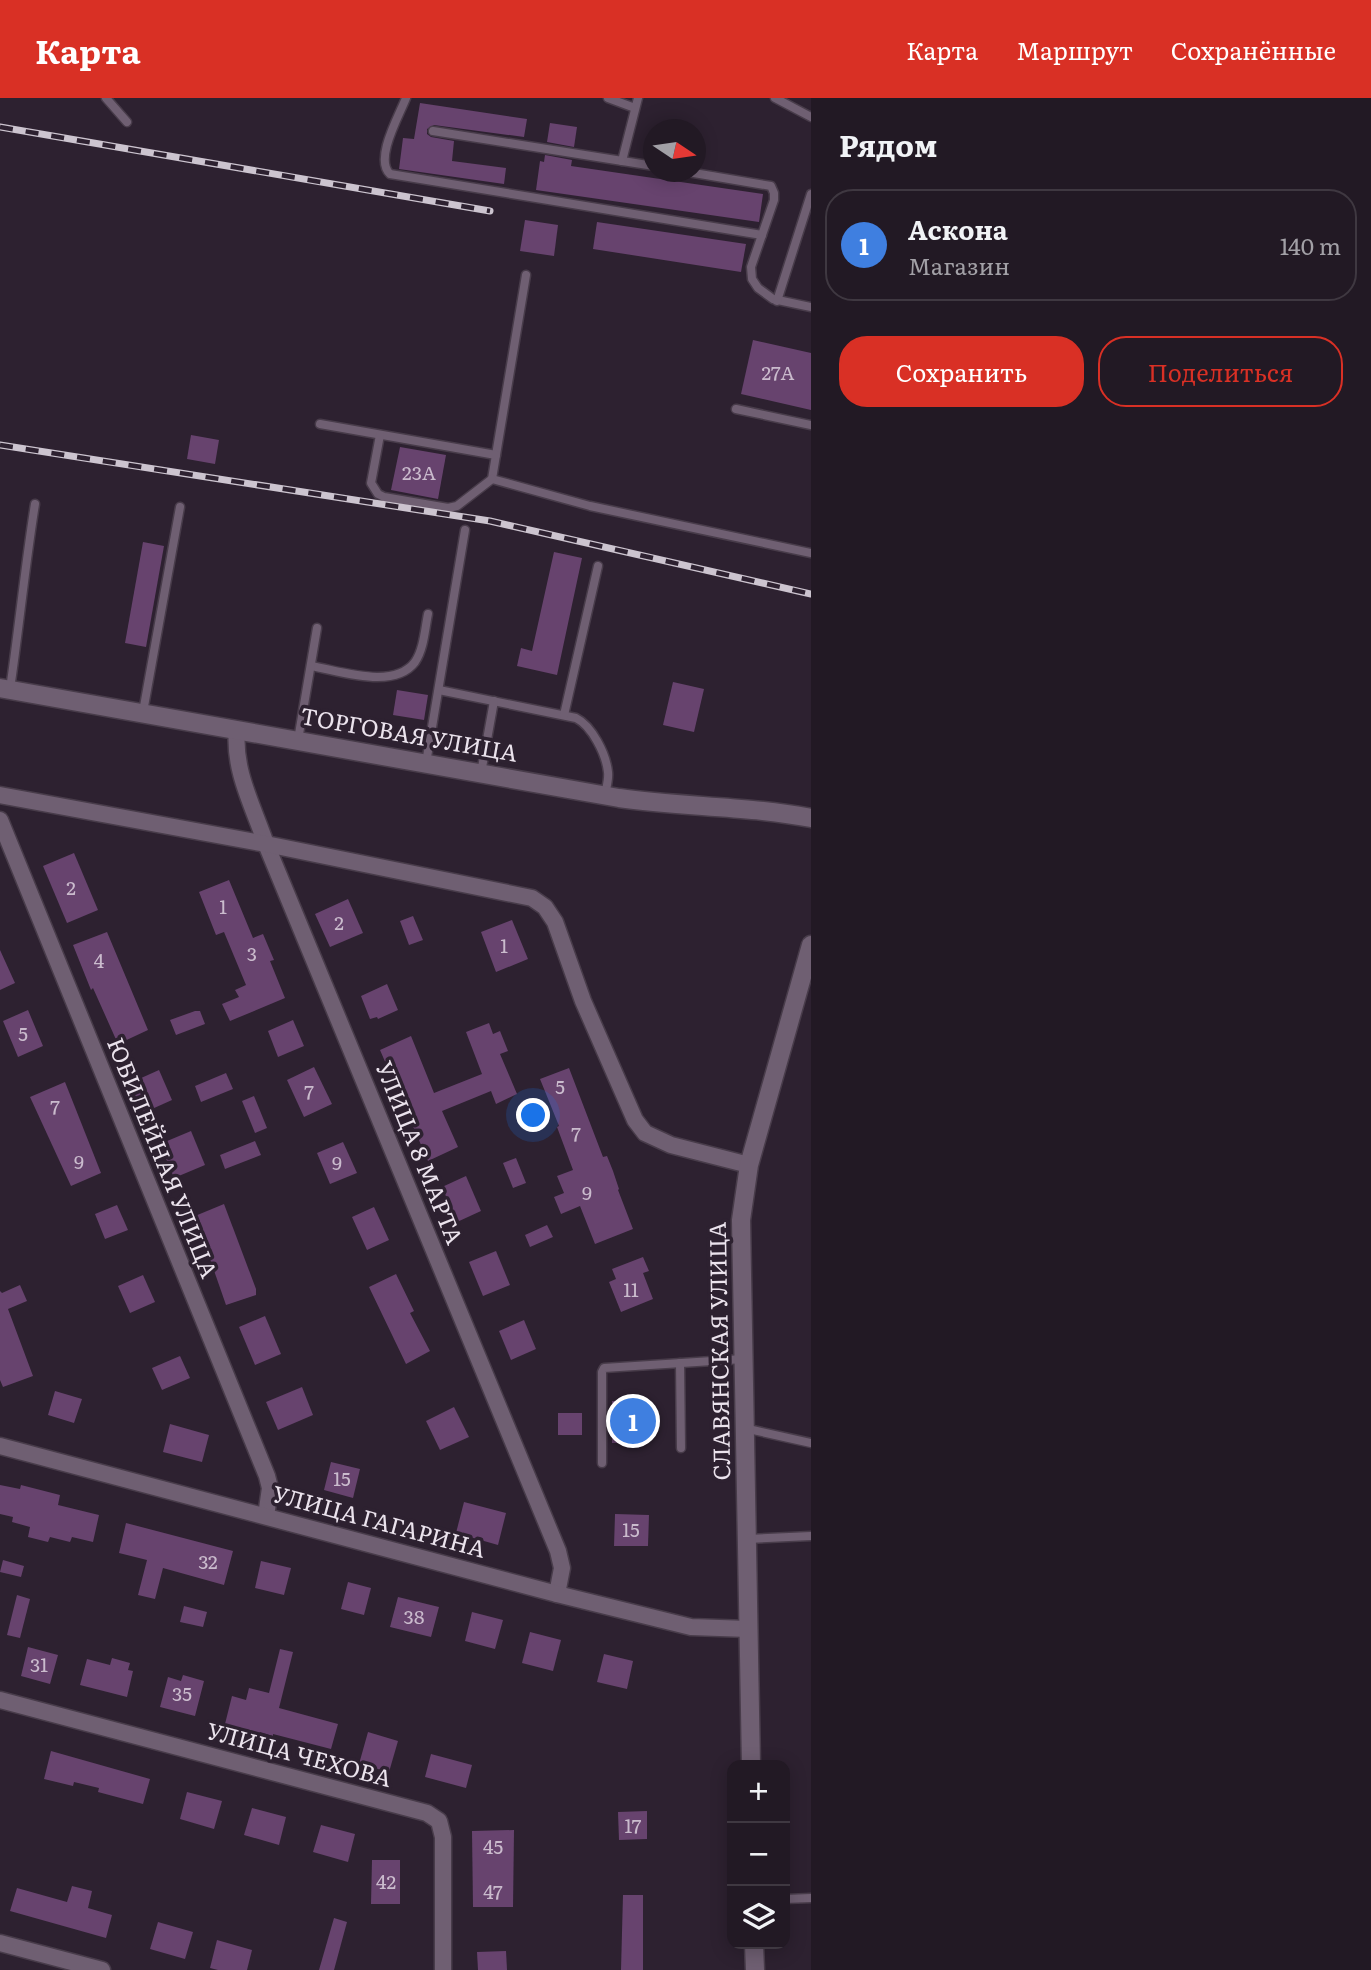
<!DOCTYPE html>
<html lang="ru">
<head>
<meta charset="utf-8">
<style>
	:root { --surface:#221924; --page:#2a222c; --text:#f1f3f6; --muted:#a2a0a6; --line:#3f3841; --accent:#d93025 }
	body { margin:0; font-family:Literata,serif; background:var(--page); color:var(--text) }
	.controls { position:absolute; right:21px; bottom:21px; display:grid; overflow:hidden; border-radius:14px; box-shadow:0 4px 18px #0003 }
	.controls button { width:63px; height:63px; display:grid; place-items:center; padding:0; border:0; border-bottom:2px solid var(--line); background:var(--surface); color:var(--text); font:35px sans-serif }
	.compass { position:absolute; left:643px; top:21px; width:63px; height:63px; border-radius:50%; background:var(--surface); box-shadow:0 4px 18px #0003; rotate:103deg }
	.you { position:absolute; left:534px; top:1018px; width:24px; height:24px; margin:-18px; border:5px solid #fff; border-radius:50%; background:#1a73e8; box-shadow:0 0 0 10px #1a73e833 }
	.badge { display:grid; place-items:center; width:46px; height:46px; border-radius:50%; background:var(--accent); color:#fff; font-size:23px; font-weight:700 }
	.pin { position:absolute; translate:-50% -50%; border:4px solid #fff; box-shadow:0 2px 7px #0006 }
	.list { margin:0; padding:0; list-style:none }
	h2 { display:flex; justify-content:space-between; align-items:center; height:91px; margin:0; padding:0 28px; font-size:30px }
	h2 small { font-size:23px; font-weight:400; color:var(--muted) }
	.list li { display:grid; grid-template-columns:46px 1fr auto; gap:21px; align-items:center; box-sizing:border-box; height:112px; margin:0 14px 14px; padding:0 14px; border:2px solid var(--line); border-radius:28px }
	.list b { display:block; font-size:26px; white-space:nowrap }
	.list p { margin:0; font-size:23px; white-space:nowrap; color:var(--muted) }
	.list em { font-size:23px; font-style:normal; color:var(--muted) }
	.actions { display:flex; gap:14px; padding:21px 28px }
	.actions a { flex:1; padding:16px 0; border:2px solid var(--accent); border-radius:28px; text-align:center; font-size:24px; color:var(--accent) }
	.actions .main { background:var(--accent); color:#fff }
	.icon { flex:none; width:38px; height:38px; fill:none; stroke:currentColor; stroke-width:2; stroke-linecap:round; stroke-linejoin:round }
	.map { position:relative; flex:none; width:811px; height:1872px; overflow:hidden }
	header { display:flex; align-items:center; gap:42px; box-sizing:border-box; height:98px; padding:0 35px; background:var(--accent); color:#fff }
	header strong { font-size:33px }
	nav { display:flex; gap:38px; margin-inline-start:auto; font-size:24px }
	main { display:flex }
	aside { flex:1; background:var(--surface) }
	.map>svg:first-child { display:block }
</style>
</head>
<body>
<header>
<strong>Карта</strong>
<nav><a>Карта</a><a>Маршрут</a><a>Сохранённые</a></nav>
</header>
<main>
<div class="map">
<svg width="811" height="1872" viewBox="0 0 811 1872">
	<rect width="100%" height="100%" fill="#2d2130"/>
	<g fill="#67436e">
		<polygon points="420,5 527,21 524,39 434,27 427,31 427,36 431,39 454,43 452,63 506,70 504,86 399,71 403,40 414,41"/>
		<polygon points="550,25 577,29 574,49 547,44"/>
		<polygon points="545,57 572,62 571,68 763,96 759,124 536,92 540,63 544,64"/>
		<polygon points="525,122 558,127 554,158 520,153"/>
		<polygon points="597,124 746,146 741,174 593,151"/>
		<polygon points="753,242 811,255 811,312 741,296"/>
		<polygon points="191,337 219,342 215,366 187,361"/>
		<polygon points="400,349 446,357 438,401 391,392"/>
		<polygon points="143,444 164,448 146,549 125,545"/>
		<polygon points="554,454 582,460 557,577 517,568 521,550 532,553"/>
		<polygon points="673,584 704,591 694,634 663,627"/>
		<polygon points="397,592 428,597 424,622 393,617"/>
		<polygon points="74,755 98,812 67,825 43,768"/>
		<polygon points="229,782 253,840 263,836 274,862 270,863 285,900 230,923 222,906 239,899 235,892 246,887 224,834 216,837 199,794"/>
		<polygon points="348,801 363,835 330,849 315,816"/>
		<polygon points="413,818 423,842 409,847 400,823"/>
		<polygon points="512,822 528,861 496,874 481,834"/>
		<polygon points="107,834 148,932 118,946 93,890 91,892 73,847"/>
		<polygon points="0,852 15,885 0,892"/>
		<polygon points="387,886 398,912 378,921 377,919 370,921 361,898"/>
		<polygon points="28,912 43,948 18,959 3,923"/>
		<polygon points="195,913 200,913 205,926 176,937 170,922"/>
		<polygon points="293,922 304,948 278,959 268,933"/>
		<polygon points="489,925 493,936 500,933 508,953 500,956 517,996 496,1006 491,993 442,1013 458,1049 428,1063 380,952 411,938 434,995 482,976 466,934"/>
		<polygon points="314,969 332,1006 304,1019 287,982"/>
		<polygon points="569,970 603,1059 607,1058 613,1073 619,1091 618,1092 633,1131 595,1146 580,1108 561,1116 554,1099 564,1095 557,1078 573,1072 557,1029 559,1028 540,981"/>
		<polygon points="159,972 172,1002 143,1015 130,985"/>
		<polygon points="226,975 233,991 201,1004 195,988"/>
		<polygon points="65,984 101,1075 71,1088 30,999"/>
		<polygon points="254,998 267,1030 255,1035 242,1003"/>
		<polygon points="191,1033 205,1067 174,1080 160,1046"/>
		<polygon points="255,1043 261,1057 225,1071 220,1057"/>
		<polygon points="343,1044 357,1075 330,1086 317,1055"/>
		<polygon points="516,1060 526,1085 513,1090 503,1065"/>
		<polygon points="466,1078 481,1113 457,1124 442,1089"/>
		<polygon points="224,1106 256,1191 256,1197 226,1207 195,1118"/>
		<polygon points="117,1107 128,1132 105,1141 95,1116"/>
		<polygon points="374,1109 389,1142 367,1152 352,1119"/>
		<polygon points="547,1127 553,1139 530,1149 525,1137"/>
		<polygon points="496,1153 510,1187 483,1198 469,1164"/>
		<polygon points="643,1159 649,1173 643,1175 653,1201 621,1214 609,1184 616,1181 612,1171"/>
		<polygon points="396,1176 414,1213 410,1215 430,1253 406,1266 369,1189"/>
		<polygon points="143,1177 155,1204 130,1215 118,1188"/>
		<polygon points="20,1187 27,1203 8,1211 33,1278 3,1289 0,1282 0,1193 2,1195"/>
		<polygon points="265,1218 281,1256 255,1267 239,1229"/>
		<polygon points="524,1222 536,1251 511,1262 499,1233"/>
		<polygon points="180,1258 190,1280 162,1292 152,1270"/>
		<polygon points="302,1289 313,1317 278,1332 266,1304"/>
		<polygon points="55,1293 82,1301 74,1325 48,1317"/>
		<polygon points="612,1303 639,1303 639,1316 655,1316 655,1329 639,1329 639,1345 612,1345"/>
		<polygon points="454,1309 469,1339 440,1352 426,1323"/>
		<rect x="558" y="1315" width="24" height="22"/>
		<polygon points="170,1326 209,1337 202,1364 163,1354"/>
		<polygon points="331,1364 360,1371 353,1400 324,1392"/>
		<polygon points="0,1387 20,1391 21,1387 60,1397 58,1407 99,1417 93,1444 72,1439 70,1444 50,1439 48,1444 28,1439 30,1429 12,1424 13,1419 0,1416"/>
		<polygon points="464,1404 506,1415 498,1447 456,1435"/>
		<polygon points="615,1416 649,1417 648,1448 614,1448"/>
		<polygon points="126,1425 233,1453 224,1487 163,1470 155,1501 138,1497 147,1462 119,1455"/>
		<polygon points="3,1462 24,1468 21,1479 0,1474"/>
		<polygon points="261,1463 291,1470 284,1497 255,1490"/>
		<polygon points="348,1484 371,1490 364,1517 341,1511"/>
		<polygon points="17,1497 30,1501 20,1540 7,1537"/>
		<polygon points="398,1499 439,1509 431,1539 390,1529"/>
		<polygon points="184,1508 207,1514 203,1529 180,1524"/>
		<polygon points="472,1514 503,1522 495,1551 465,1543"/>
		<polygon points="530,1534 561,1542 553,1573 522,1565"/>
		<polygon points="28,1549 58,1557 50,1586 21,1578"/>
		<polygon points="280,1551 293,1554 279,1610 338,1626 331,1651 273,1636 273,1638 260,1634 258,1639 224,1630 232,1598 246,1602 249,1590 269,1595"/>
		<polygon points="604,1556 633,1563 627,1591 597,1584"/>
		<polygon points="112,1560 130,1565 128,1572 133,1573 127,1599 80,1587 87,1561 110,1567"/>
		<polygon points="183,1577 204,1583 195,1618 160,1609 168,1579 181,1583"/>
		<polygon points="368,1634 398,1643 389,1674 359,1666"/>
		<polygon points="51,1653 150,1681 143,1706 98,1694 99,1690 74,1684 73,1688 44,1681"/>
		<polygon points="431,1656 472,1667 466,1690 425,1679"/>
		<polygon points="187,1694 222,1703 214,1731 180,1721"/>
		<polygon points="252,1710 286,1719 279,1747 244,1737"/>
		<polygon points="647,1713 647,1741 619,1742 618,1714"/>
		<polygon points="321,1727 355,1736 348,1764 313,1754"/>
		<polygon points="514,1732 513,1809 473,1809 472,1733"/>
		<polygon points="372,1762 400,1762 400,1806 371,1806"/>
		<polygon points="72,1788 92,1793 88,1810 112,1817 106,1840 10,1813 17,1790 67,1804"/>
		<polygon points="623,1797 643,1797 643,1872 621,1872"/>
		<polygon points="334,1820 347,1824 334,1872 319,1872"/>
		<polygon points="158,1824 193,1834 185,1861 150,1851"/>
		<polygon points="217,1842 252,1852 247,1872 218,1872 210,1870"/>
		<polygon points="506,1853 507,1872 478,1872 477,1854"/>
	</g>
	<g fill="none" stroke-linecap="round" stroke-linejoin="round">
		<defs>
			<g id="service">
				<polyline points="106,0 127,24"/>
				<path d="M406 0C399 18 374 61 390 76L762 137"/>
				<polyline points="608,0 635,10"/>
				<polyline points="775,0 811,19"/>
				<polyline points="433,33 654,68"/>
				<polyline points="622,63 638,0"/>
				<polyline points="688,74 771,88 774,95 774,102 751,169 752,181 758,190 773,201 811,209"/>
				<polyline points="526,177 492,381 590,408 811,455"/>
				<polyline points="777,203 811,96"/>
				<polyline points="736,311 811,327"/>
				<polyline points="320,326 496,357"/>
				<polyline points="380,337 371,385 378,396 384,399 448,410 457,408 492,381"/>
				<path d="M311 568C341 573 394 592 415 564 424 551 425 530 428 516"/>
				<path d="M10 591C19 530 25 468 35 406"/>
				<path d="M439 592 576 620C592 628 606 656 608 674 609 682 606 690 605 697"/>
				<polyline points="143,614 180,409"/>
				<polyline points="564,617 598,468"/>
				<polyline points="298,642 317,530"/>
				<polyline points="426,665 465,432"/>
				<polyline points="481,675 494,603"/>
				<polyline points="680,1265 681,1350"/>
				<polyline points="744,1330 811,1345"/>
				<polyline points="602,1365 602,1274 604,1270 743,1261"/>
				<polyline points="747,1441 811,1438"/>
				<polyline points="785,1801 811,1800"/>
			</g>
			<g id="minor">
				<path d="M237 632C233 672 253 708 266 746L558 1453 562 1470 557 1496"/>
				<polyline points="0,697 266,746 532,800 545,809 555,824 583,903 635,1022 645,1035 671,1047 749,1067"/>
				<polyline points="0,722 267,1378 270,1390 266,1418"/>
				<polyline points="0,1348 557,1496 691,1529 748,1531"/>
				<polyline points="0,1602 427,1715 439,1723 443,1739 443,1872"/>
				<polyline points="0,1845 102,1872"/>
			</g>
			<g id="tertiary">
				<path d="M0 590 619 700C683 709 748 708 811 720"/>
				<polyline points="751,1667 741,1122 749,1067 811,847"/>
				<polyline points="754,1846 755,1872"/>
			</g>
		</defs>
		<use href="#service" stroke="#483c4a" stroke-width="11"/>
		<use href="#minor" stroke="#483c4a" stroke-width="19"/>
		<use href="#tertiary" stroke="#483c4a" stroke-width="21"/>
		<use href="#service" stroke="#6f5f72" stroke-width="8"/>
		<use href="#minor" stroke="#6f5f72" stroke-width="16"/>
		<use href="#tertiary" stroke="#6f5f72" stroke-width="18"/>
		<defs>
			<g id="rail">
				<polyline points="0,29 490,113"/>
				<polyline points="0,347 490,423 811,496"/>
			</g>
		</defs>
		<use href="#rail" stroke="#ccc4cf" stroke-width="7"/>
		<use href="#rail" stroke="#2d2130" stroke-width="4.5" stroke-dasharray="13" stroke-linecap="butt"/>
	</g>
	<g text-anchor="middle" stroke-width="7" stroke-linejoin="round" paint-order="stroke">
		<g font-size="19" fill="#cabbcd">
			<text x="778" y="282">27А</text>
			<text x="419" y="382">23А</text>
			<text x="71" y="797">2</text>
			<text x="223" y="816">1</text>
			<text x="339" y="832">2</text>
			<text x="504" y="855">1</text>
			<text x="252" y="863">3</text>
			<text x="99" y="870">4</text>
			<text x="23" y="943">5</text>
			<text x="560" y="996">5</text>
			<text x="309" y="1001">7</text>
			<text x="55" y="1016">7</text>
			<text x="576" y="1043">7</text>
			<text x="79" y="1071">9</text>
			<text x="337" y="1072">9</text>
			<text x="587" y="1102">9</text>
			<text x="631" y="1199">11</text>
			<text x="342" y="1388">15</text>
			<text x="631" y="1439">15</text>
			<text x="208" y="1471">32</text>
			<text x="414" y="1526">38</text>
			<text x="39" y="1574">31</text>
			<text x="182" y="1603">35</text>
			<text x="633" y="1735">17</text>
			<text x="493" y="1756">45</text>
			<text x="386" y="1791">42</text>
			<text x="493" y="1801">47</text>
		</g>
		<g font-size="23" fill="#ebe3ed" stroke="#2d2130">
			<text transform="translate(409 637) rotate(10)" y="8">ТОРГОВАЯ УЛИЦА</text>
			<text transform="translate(419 1055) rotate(68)" y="8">УЛИЦА 8 МАРТА</text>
			<text transform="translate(162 1060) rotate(68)" y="8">ЮБИЛЕЙНАЯ УЛИЦА</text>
			<text transform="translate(720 1253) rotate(-91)" y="8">СЛАВЯНСКАЯ УЛИЦА</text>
			<text transform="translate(379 1424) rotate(15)" y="8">УЛИЦА ГАГАРИНА</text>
			<text transform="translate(299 1657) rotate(15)" y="8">УЛИЦА ЧЕХОВА</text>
		</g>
	</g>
</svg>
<div class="controls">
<button>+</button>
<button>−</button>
<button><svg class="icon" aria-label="layers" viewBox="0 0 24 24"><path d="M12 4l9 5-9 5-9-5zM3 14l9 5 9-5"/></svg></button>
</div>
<svg class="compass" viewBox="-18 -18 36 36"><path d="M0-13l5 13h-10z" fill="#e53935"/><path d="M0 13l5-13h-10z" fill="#a2a0a6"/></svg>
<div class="you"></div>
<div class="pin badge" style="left:633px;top:1323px;background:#3f7fe0">1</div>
</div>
<aside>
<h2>Рядом<small></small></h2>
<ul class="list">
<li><span class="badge" style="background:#3f7fe0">1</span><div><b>Аскона</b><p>Магазин</p></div><em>140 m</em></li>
</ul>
<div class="actions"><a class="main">Сохранить</a><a>Поделиться</a></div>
</aside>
</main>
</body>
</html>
